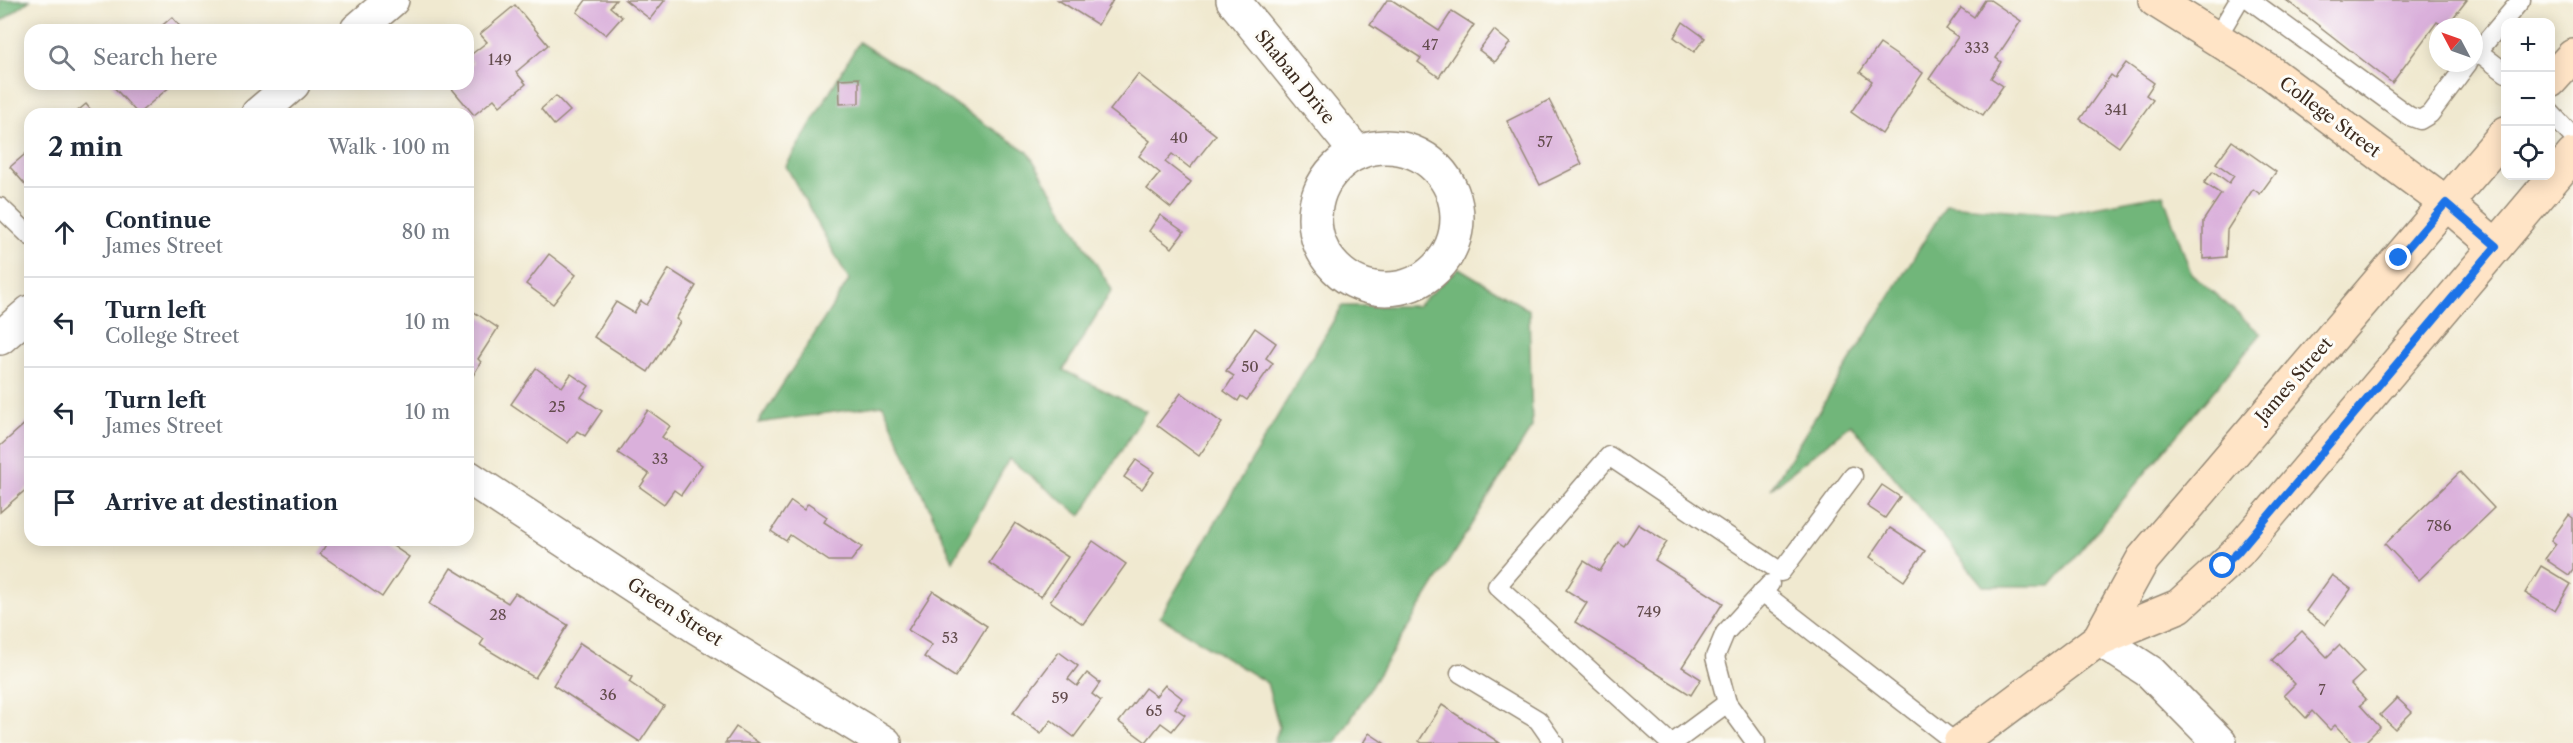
<!DOCTYPE html>
<html lang="en">
<head>
<meta charset="utf-8">
<style>
	:root { --surface:#fff; --page:#f2f2f3; --text:#1f2937; --muted:#747a83; --line:#e0e1e3 }
	body { margin:0; font-family:"Libre Caslon Text",serif; background:var(--page); color:var(--text) }
	.controls { position:absolute; right:18px; top:18px; display:grid; overflow:hidden; border-radius:12px; box-shadow:0 3px 15px #0003 }
	.controls button { width:54px; height:54px; display:grid; place-items:center; padding:0; border:0; border-bottom:2px solid var(--line); background:var(--surface); color:var(--text); font:30px sans-serif }
	.compass { position:absolute; left:2429px; top:18px; width:54px; height:54px; border-radius:50%; background:var(--surface); box-shadow:0 3px 15px #0003; rotate:311deg }
	.stop { position:absolute; width:18px; height:18px; margin:-14px; border:4px solid #1a73e8; border-radius:50%; background:#fff }
	.stop.end { background:#1a73e8; border-color:#fff; box-shadow:0 2px 6px #0008 }
	.list { margin:0; padding:0; list-style:none }
	h2 { display:flex; justify-content:space-between; align-items:center; height:78px; margin:0; padding:0 24px; font-size:26px }
	h2 small { font-size:20px; font-weight:400; color:var(--muted) }
	.list li { display:grid; grid-template-columns:39px 1fr auto; gap:18px; align-items:center; box-sizing:border-box; height:90px; padding:0 24px; border-top:2px solid var(--line) }
	.list b { display:block; font-size:22px; white-space:nowrap }
	.list p { margin:0; font-size:20px; white-space:nowrap; color:var(--muted) }
	.list em { font-size:20px; font-style:normal; color:var(--muted) }
	.icon { flex:none; width:33px; height:33px; fill:none; stroke:currentColor; stroke-width:2; stroke-linecap:round; stroke-linejoin:round }
	.map { position:relative; flex:none; width:2573px; height:743px; overflow:hidden }
	.search { position:absolute; background:var(--surface); box-shadow:0 3px 15px #0003; left:24px; top:24px; width:450px; height:66px; display:flex; align-items:center; gap:15px; box-sizing:border-box; padding:0 21px; border-radius:18px; color:var(--muted); font-size:22px }
	.panel { position:absolute; background:var(--surface); box-shadow:0 3px 15px #0003; left:24px; top:108px; width:450px; height:438px; border-radius:18px }
	.map>svg:first-child { display:block }
</style>
</head>
<body>
<div class="map">
<svg width="2573" height="743" viewBox="0 0 2573 743">
	<rect width="100%" height="100%" fill="#fdfcf7"/>
	<filter id="ink" filterUnits="userSpaceOnUse"><feTurbulence type="fractalNoise" baseFrequency=".0167" numOctaves="2"/><feDisplacementMap in="SourceGraphic" scale="12" xChannelSelector="R" yChannelSelector="G"/><feConvolveMatrix kernelMatrix="1 2 1 2 8 2 1 2 1" color-interpolation-filters="sRGB"/></filter>
	<filter id="wash" filterUnits="userSpaceOnUse"><feTurbulence type="fractalNoise" baseFrequency=".008" numOctaves="4" result="noise"/><feDisplacementMap in="SourceGraphic" scale="24" xChannelSelector="R" yChannelSelector="G"/><feGaussianBlur stdDeviation="1.35" result="paint"/><feColorMatrix in="noise" values="0 0 0 0 0 0 0 0 0 0 0 0 0 0 0 0 0 1.4 0 .05"/><feComposite in="paint" operator="in"/></filter>
	<g filter="url(#wash)">
		<rect width="100%" height="100%" fill="#f0e9d0"/>
		<g fill="#71b67a" stroke="#56704c" stroke-width="1.5">
			<polygon points="0,0 30,0 3,20 0,18"/>
			<polygon points="859,42 1028,152 1112,290 1063,370 1146,411 1081,516 1009,459 953,561 883,405 758,423 849,280 786,166"/>
			<polygon points="2163,194 2191,273 2261,334 2051,586 1983,586 1851,424 1771,489 1946,205 2057,214"/>
			<polygon points="1459,268 1529,310 1532,427 1336,743 1274,743 1279,727 1267,683 1160,617 1342,306 1417,306"/>
		</g>
		<g id="blocks">
			<g fill="#dab0db">
				<polygon points="586,0 616,0 610,7 622,17 606,35 577,12"/>
				<polygon points="625,0 665,0 650,19"/>
				<polygon points="1058,0 1113,0 1098,25"/>
				<polygon points="1387,0 1392,0 1439,31 1452,11 1474,25 1439,77 1418,62 1421,58 1370,25"/>
				<polygon points="1985,0 1990,0 2021,21 1996,58 2001,62 1991,78 2003,86 1983,115 1929,79 1958,37 1946,29 1961,8 1974,17"/>
				<polygon points="2286,0 2467,0 2446,27 2437,22 2392,83"/>
				<polygon points="515,5 548,45 516,72 526,84 500,106 494,99 474,115 448,84 468,84 468,67 473,63 468,57 487,42 480,34"/>
				<polygon points="172,17 183,30 157,30"/>
				<polygon points="1683,22 1705,38 1694,52 1674,37"/>
				<polygon points="1494,30 1510,43 1495,62 1479,50"/>
				<polygon points="1880,44 1923,73 1882,134 1851,112 1872,81 1860,72"/>
				<polygon points="2126,63 2154,83 2146,95 2153,100 2119,147 2080,119 2111,75 2115,78"/>
				<polygon points="1138,74 1216,135 1190,168 1172,154 1165,162 1191,182 1171,208 1147,189 1160,173 1139,156 1150,141 1110,110"/>
				<polygon points="859,78 859,103 840,104 839,79"/>
				<polygon points="111,84 173,84 138,114"/>
				<polygon points="556,96 570,111 554,125 541,109"/>
				<polygon points="1549,100 1582,164 1540,185 1507,121"/>
				<polygon points="86,104 94,114 74,114"/>
				<polygon points="2232,141 2276,172 2260,194 2253,189 2227,230 2226,257 2203,259 2203,221 2221,194 2204,183 2213,171 2229,183 2234,176 2216,163"/>
				<polygon points="30,150 30,190 10,167"/>
				<polygon points="1160,215 1184,232 1172,248 1149,231"/>
				<polygon points="549,254 576,275 553,304 526,284"/>
				<polygon points="669,269 696,286 676,319 680,322 648,372 594,337 616,302 634,313 641,301 647,305"/>
				<polygon points="468,308 498,328 478,359 481,362 471,379 468,377"/>
				<polygon points="1255,328 1276,343 1266,358 1273,363 1247,400 1241,396 1238,401 1224,391 1234,376 1226,371"/>
				<polygon points="536,368 562,387 571,374 589,386 581,397 602,411 585,436 577,431 568,443 511,404"/>
				<polygon points="1181,393 1222,423 1199,456 1157,425"/>
				<polygon points="648,410 670,426 662,437 702,465 681,495 674,490 664,504 640,487 649,474 618,453"/>
				<polygon points="28,421 30,424 30,486 0,512 0,446"/>
				<polygon points="1136,460 1154,472 1142,489 1124,477"/>
				<polygon points="2460,472 2494,508 2419,580 2385,544"/>
				<polygon points="1882,485 1900,497 1885,518 1867,506"/>
				<polygon points="791,501 804,510 808,504 827,517 824,522 862,547 851,561 829,561 790,535 786,541 771,531"/>
				<polygon points="2569,515 2573,518 2573,569 2569,575 2545,559 2556,544 2551,540"/>
				<polygon points="1015,523 1068,557 1041,597 989,563"/>
				<polygon points="1638,524 1667,542 1655,560 1723,603 1682,667 1701,679 1691,695 1575,622 1587,603 1566,590 1584,561 1600,571 1618,542 1624,546"/>
				<polygon points="1890,528 1925,551 1904,581 1870,557"/>
				<polygon points="329,540 384,540 409,557 382,597 320,554"/>
				<polygon points="1093,541 1126,564 1083,624 1050,601"/>
				<polygon points="2541,566 2571,584 2555,611 2525,593"/>
				<polygon points="451,568 508,603 515,593 568,625 535,678 480,645 484,639 429,604"/>
				<polygon points="2332,575 2351,589 2325,625 2306,611"/>
				<polygon points="933,591 987,626 955,677 924,657 932,645 908,630"/>
				<polygon points="2302,631 2327,657 2339,645 2364,672 2351,684 2366,700 2360,705 2380,727 2364,743 2352,743 2335,725 2330,730 2312,711 2306,718 2284,695 2295,684 2272,660"/>
				<polygon points="580,643 632,677 629,682 664,706 640,742 553,685"/>
				<polygon points="1059,652 1078,666 1068,679 1077,686 1087,673 1100,683 1092,694 1101,701 1074,737 1051,720 1041,734 1013,713"/>
				<polygon points="1165,685 1182,698 1175,708 1185,715 1172,731 1161,723 1146,742 1119,722 1145,688 1156,696"/>
				<polygon points="2397,698 2412,712 2395,729 2380,715"/>
				<polygon points="1442,705 1500,743 1422,743 1419,741"/>
				<polygon points="736,727 759,743 725,743"/>
				<polygon points="1369,733 1384,743 1363,743"/>
			</g>
		</g>
	</g>
	<g filter="url(#ink)">
		<use href="#blocks" fill-opacity="0" stroke="#968a77" stroke-width="1.5"/>
		<g fill="none" stroke-linecap="round" stroke-linejoin="round">
			<defs>
				<g id="lane">
					<polyline points="2250,0 2409,116 2420,120 2430,114 2468,63"/>
					<polyline points="2216,39 2239,0"/>
					<polyline points="2477,51 2506,73"/>
					<polyline points="2474,56 2521,0"/>
					<polyline points="2550,112 2573,137"/>
					<polyline points="0,207 30,236"/>
					<polyline points="1762,592 1956,743"/>
					<polyline points="1460,673 1538,720 1554,743"/>
					<polyline points="1727,703 1715,657 1725,633 1770,584"/>
					<polyline points="1670,743 1497,586 1609,456 1781,572 1853,476"/>
					<polyline points="1673,743 1727,703 1756,743"/>
				</g>
				<g id="street">
					<polyline points="1233,0 1357,153"/>
					<polyline points="357,30 392,0"/>
					<polyline points="258,114 293,84"/>
					<circle cx="1386" cy="218" r="71"/>
					<polyline points="0,338 30,312"/>
					<polyline points="468,477 698,628 885,743"/>
					<polyline points="2099,639 2150,672 2220,743"/>
				</g>
				<g id="secondary">
					<polyline points="2155,0 2270,72 2446,203 2496,246"/>
					<polyline points="2550,81 2573,56"/>
					<polyline points="2099,639 2143,559 2506,133"/>
					<polyline points="1960,743 2099,639 2179,606 2238,552 2573,155"/>
				</g>
			</defs>
			<use href="#lane" stroke="#968a77" stroke-width="21"/>
			<use href="#street" stroke="#968a77" stroke-width="36"/>
			<use href="#secondary" stroke="#968a77" stroke-width="36"/>
			<use href="#lane" stroke="#fff" stroke-width="18"/>
			<use href="#street" stroke="#fff" stroke-width="33"/>
			<use href="#secondary" stroke="#ffe4c6" stroke-width="33"/>
		</g>
	</g>
	<g fill="none" stroke-linecap="round" stroke-linejoin="round" filter="url(#ink)">
		<polyline stroke="#1a73e8" stroke-width="8" points="2223,566 2238,552 2496,246 2446,203 2399,258"/>
	</g>
	<g text-anchor="middle" stroke-width="6" stroke-linejoin="round" paint-order="stroke">
		<g font-size="15" fill="#634c4d">
			<text x="1430" y="50">47</text>
			<text x="1977" y="53">333</text>
			<text x="500" y="65">149</text>
			<text x="2116" y="115">341</text>
			<text x="1179" y="143">40</text>
			<text x="1545" y="147">57</text>
			<text x="1250" y="372">50</text>
			<text x="557" y="412">25</text>
			<text x="660" y="464">33</text>
			<text x="2439" y="531">786</text>
			<text x="1649" y="617">749</text>
			<text x="498" y="620">28</text>
			<text x="950" y="643">53</text>
			<text x="2322" y="695">7</text>
			<text x="608" y="700">36</text>
			<text x="1060" y="703">59</text>
			<text x="1154" y="716">65</text>
		</g>
		<g font-size="18" fill="#3b2a1e" stroke="#fdfcf7">
			<text transform="translate(1295 77) rotate(51)" y="6">Shaban Drive</text>
			<text transform="translate(2330 117) rotate(37)" y="6">College Street</text>
			<text transform="translate(2294 380) rotate(-49)" y="6">James Street</text>
			<text transform="translate(675 612) rotate(33)" y="6">Green Street</text>
		</g>
	</g>
</svg>
<div class="controls">
<button>+</button>
<button>−</button>
<button><svg class="icon" aria-label="locate" viewBox="0 0 24 24"><circle cx="12" cy="12" r="6"/><path d="M12 2v4M12 18v4M2 12h4M18 12h4"/></svg></button>
</div>
<svg class="compass" viewBox="-18 -18 36 36"><path d="M0-13l5 13h-10z" fill="#e53935"/><path d="M0 13l5-13h-10z" fill="#747a83"/></svg>
<div class="stop" style="left:2223px;top:566px"></div>
<div class="stop end" style="left:2399px;top:258px"></div>
<div class="search"><svg class="icon" aria-label="search" viewBox="0 0 24 24"><circle cx="10" cy="10" r="6"/><path d="M15 15l6 6"/></svg>Search here</div>
<section class="panel">
<h2>2 min<small>Walk · 100 m</small></h2>
<ul class="list">
<li><svg class="icon" aria-label="ahead" viewBox="0 0 24 24"><path d="M12 20V5M6 11l6-6 6 6"/></svg><div><b>Continue</b><p>James Street</p></div><em>80 m</em></li>
<li><svg class="icon" aria-label="left" viewBox="0 0 24 24"><path d="M17 20v-9H6M10 6l-5 5 5 5"/></svg><div><b>Turn left</b><p>College Street</p></div><em>10 m</em></li>
<li><svg class="icon" aria-label="left" viewBox="0 0 24 24"><path d="M17 20v-9H6M10 6l-5 5 5 5"/></svg><div><b>Turn left</b><p>James Street</p></div><em>10 m</em></li>
<li><svg class="icon" aria-label="arrive" viewBox="0 0 24 24"><path d="M6 21V4h12l-3 4 3 4H6"/></svg><div><b>Arrive at destination</b></div></li>
</ul>
</section>
</div>
</body>
</html>
